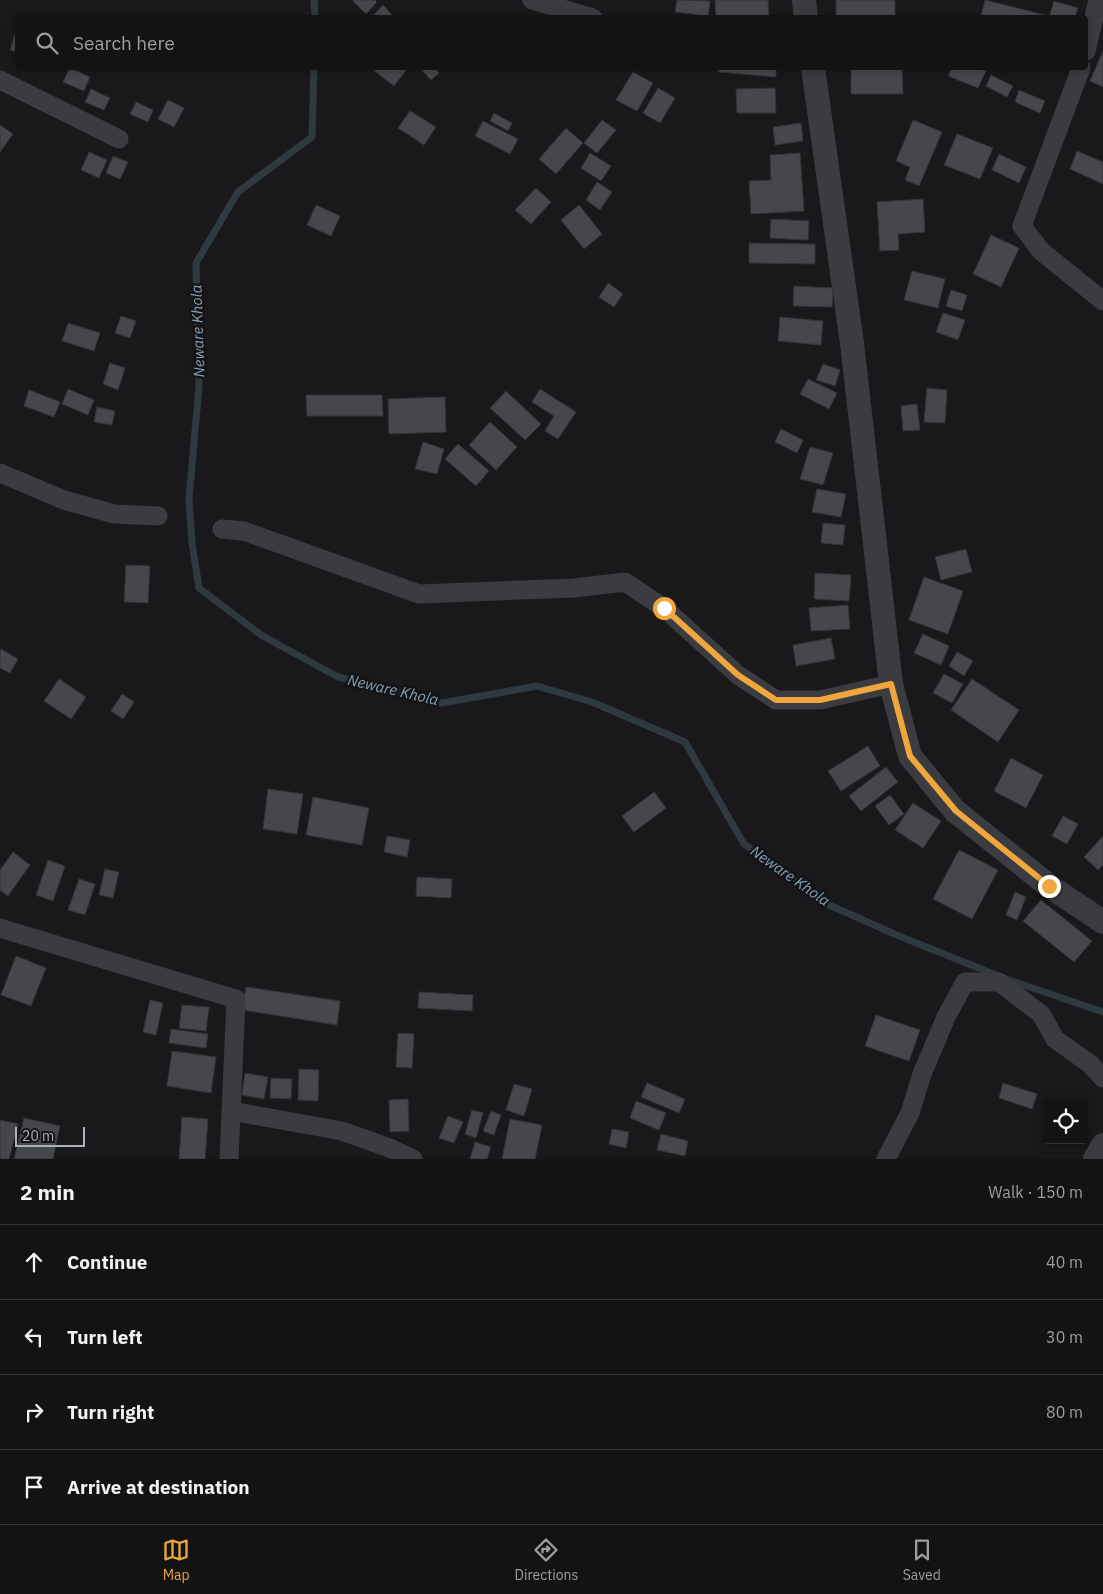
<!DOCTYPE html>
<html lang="en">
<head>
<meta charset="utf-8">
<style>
	:root { --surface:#131314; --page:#202022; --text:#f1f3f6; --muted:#9d9ea0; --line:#323234; --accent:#f0a63c }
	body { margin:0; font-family:"IBM Plex Sans",sans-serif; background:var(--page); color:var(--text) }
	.controls { position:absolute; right:15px; bottom:15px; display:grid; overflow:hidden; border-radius:5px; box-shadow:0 2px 8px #0003 }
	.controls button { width:45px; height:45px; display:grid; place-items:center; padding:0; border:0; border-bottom:1px solid var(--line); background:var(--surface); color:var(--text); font:25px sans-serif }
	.scale { position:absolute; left:15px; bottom:12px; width:70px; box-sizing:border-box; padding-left:5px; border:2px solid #acb2bb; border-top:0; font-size:14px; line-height:18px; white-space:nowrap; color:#acb2bb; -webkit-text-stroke:4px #141416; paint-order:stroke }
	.stop { position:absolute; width:15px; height:15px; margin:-11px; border:4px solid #f0a63c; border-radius:50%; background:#fff }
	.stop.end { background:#f0a63c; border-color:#fff; box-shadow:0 1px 5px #0008 }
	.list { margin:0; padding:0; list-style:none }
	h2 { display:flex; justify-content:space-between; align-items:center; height:65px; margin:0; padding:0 20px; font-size:21px }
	h2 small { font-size:16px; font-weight:400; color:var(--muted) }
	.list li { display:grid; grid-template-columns:32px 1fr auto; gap:15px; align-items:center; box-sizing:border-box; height:75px; padding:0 20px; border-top:1px solid var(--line) }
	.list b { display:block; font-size:19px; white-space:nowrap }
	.list em { font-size:16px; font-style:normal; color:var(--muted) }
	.icon { flex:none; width:28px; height:28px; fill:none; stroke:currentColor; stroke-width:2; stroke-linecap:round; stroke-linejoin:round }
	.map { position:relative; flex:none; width:1103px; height:1159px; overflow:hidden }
	.search { position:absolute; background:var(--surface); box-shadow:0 2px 8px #0003; left:15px; right:15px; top:15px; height:55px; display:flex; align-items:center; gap:12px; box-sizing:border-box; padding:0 18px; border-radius:5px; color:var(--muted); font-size:19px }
	.sheet { height:365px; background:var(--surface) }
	nav { display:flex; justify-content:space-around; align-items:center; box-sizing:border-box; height:70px; border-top:1px solid var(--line); background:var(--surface); font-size:14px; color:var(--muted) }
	nav a { display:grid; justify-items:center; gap:2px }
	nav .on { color:var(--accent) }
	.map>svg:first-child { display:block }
</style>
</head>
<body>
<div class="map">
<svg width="1103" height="1159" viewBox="0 0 1103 1159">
	<rect width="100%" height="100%" fill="#19191b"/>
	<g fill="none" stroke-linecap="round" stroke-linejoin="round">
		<g stroke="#2f3940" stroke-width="7">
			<polyline points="314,0 315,18"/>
			<polyline points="314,68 312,137 238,192 196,263 199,386 189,499 192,543 199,588 261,635 338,677 442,703 537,686 592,702 685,742 744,844 827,904 899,936 1006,979 1103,1012"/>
		</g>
	</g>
	<g fill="#46474b" stroke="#333437">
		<polygon points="352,0 375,0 377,2 366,14"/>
		<polygon points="677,0 710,1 708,16 675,12"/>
		<polygon points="715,0 768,0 769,18 716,18"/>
		<rect x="836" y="0" width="59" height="18"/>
		<polygon points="985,0 1045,15 1044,18 981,17"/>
		<polygon points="1054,1 1078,8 1075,18 1049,18"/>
		<polygon points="383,5 395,18 371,18"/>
		<polygon points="16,30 18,31 18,52 10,50"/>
		<polygon points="1103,51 1103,87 1090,81"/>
		<polygon points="70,68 90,77 84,91 63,82"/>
		<polygon points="371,68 405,68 407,69 394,86"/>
		<polygon points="420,68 435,68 439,73 431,80"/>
		<polygon points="718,68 776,68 776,77 718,72"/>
		<polygon points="851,68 902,68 903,94 851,94"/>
		<polygon points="952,68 978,68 986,71 978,88 948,76"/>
		<polygon points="633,72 653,83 637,111 616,100"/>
		<polygon points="991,75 1013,86 1007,97 986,86"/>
		<polygon points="658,88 675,98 660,123 643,113"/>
		<polygon points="775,88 776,113 737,113 736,89"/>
		<polygon points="91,89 110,98 104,110 85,102"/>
		<polygon points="1019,90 1045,101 1040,113 1015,102"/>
		<polygon points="168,100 184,108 174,127 158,119"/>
		<polygon points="136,102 153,110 148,122 130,114"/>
		<polygon points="410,111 436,127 424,145 398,128"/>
		<polygon points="494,113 512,123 508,131 490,121"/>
		<polygon points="602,120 616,130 597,153 584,143"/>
		<polygon points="913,120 942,132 919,186 905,180 910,167 896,161"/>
		<polygon points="483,121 518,139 510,154 475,136"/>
		<polygon points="801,123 803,141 775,145 773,127"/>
		<polygon points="0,125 13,134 0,152"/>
		<polygon points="566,128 583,143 556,174 539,159"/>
		<polygon points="957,134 993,148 980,179 944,165"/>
		<polygon points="1077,151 1103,162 1103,184 1070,169"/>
		<polygon points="89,152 107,160 99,178 81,170"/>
		<polygon points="590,153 611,166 601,181 581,168"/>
		<polygon points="800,153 804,211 751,214 749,181 771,180 770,155"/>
		<polygon points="999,154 1026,167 1019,183 992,170"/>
		<polygon points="113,156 128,162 120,179 106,173"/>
		<polygon points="597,182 612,192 600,210 586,200"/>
		<polygon points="536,188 551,202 531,224 515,210"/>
		<polygon points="923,199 925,232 898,234 899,250 880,251 877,202"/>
		<polygon points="316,205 340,216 331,236 307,225"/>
		<polygon points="579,205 602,234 584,249 561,220"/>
		<polygon points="771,219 809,221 808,240 770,238"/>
		<polygon points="991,235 1019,248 1001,287 973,274"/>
		<polygon points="749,243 815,244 815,264 749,263"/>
		<polygon points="912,271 945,279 938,308 904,300"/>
		<polygon points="608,283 623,294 614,307 599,297"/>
		<polygon points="794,286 833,288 832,307 793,306"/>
		<polygon points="951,290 967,295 962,311 946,306"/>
		<polygon points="943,313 965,320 958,340 936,332"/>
		<polygon points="121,316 136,321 130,338 115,333"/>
		<polygon points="780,317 823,321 821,345 778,341"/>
		<polygon points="68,323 100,333 94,351 62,341"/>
		<polygon points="110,363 125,368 118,390 103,384"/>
		<polygon points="823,364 840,370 835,386 816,380"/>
		<polygon points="808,379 837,393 829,409 800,394"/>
		<polygon points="927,388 947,390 945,423 924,422"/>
		<polygon points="68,389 94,400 88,415 62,404"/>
		<polygon points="540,389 576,412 558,439 545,431 554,416 532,402"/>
		<polygon points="29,390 60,402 54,417 24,406"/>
		<polygon points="506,391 541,424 525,440 490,408"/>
		<polygon points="306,395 382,395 383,416 307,416"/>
		<polygon points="445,397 446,432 389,434 388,399"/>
		<polygon points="917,404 920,430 903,431 901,406"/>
		<polygon points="97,407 115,411 112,425 94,422"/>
		<polygon points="490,422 517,447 496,470 469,445"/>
		<polygon points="781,429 803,440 797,453 775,442"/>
		<polygon points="423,442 444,449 437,474 415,469"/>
		<polygon points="458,444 489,471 476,486 445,459"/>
		<polygon points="810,447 833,453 823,485 800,479"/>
		<polygon points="817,489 846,494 841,517 812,512"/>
		<polygon points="823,523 845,525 843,545 821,543"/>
		<polygon points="966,549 972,572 941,580 935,557"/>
		<polygon points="126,565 150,566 148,603 124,602"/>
		<polygon points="815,573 851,575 849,601 814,599"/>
		<polygon points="924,577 963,591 948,634 909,620"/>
		<polygon points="848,605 850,629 811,631 809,608"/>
		<polygon points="923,634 949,646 941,665 914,653"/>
		<polygon points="831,638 835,659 796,666 793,645"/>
		<polygon points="1,649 18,659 10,673 0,668 0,652"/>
		<polygon points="957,652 973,661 964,676 949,666"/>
		<polygon points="944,674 963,684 952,703 933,693"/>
		<polygon points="59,679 86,697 71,719 44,701"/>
		<polygon points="972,679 1019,710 998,742 951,710"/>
		<polygon points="122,694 134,702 123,719 111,711"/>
		<polygon points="868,746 880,766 841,791 828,771"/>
		<polygon points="1011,758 1043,775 1026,808 994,791"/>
		<polygon points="886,767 898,782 861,811 849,796"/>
		<polygon points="268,789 303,794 297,834 263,829"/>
		<polygon points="654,792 666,808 634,832 622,816"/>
		<polygon points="890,795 904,814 889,825 875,806"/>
		<polygon points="313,797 369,808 362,845 306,835"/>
		<polygon points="913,803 941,821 923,848 895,830"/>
		<polygon points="1063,816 1078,824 1067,844 1052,836"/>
		<polygon points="387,836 410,840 407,857 384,852"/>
		<polygon points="1103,836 1103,865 1098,870 1084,857"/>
		<polygon points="959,850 998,870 972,919 933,899"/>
		<polygon points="13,852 30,865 8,896 0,890 0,870"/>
		<polygon points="48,860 65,866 53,901 36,895"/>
		<polygon points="105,869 119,872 113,898 99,895"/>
		<polygon points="417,877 452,879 451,898 416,896"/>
		<polygon points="79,879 95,884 85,915 68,910"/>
		<polygon points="1015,892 1026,897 1017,920 1006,915"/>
		<polygon points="1041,900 1092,941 1074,962 1023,921"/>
		<polygon points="16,956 46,968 31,1006 1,995"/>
		<polygon points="246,987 340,1001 337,1025 242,1010"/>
		<polygon points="419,992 473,995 472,1011 418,1008"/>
		<polygon points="150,1000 163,1003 156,1035 143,1032"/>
		<polygon points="182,1005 209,1007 206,1031 179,1028"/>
		<polygon points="876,1015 920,1030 909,1061 865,1046"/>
		<polygon points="171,1029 208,1034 206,1048 169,1043"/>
		<polygon points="398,1033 414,1034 412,1068 396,1067"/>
		<polygon points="172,1051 216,1057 211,1093 167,1086"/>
		<polygon points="299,1069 319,1070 318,1101 298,1100"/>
		<polygon points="245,1073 268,1077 264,1099 242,1095"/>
		<polygon points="271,1078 292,1079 291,1099 270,1098"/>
		<polygon points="647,1083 685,1099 679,1113 641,1097"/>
		<polygon points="1003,1083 1037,1094 1032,1109 999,1098"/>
		<polygon points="514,1084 532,1089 524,1116 506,1110"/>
		<polygon points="408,1099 409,1131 390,1132 389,1100"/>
		<polygon points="636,1101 666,1113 659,1130 630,1118"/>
		<polygon points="472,1110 483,1113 476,1138 465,1134"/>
		<polygon points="491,1111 501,1115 494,1135 483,1131"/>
		<polygon points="448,1116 463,1122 454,1143 439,1138"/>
		<polygon points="182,1117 208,1119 205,1159 179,1159"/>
		<polygon points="24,1118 60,1126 53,1159 14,1159"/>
		<polygon points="510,1119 542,1125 535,1159 502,1159"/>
		<polygon points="0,1120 18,1124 9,1159 0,1159"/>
		<polygon points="612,1129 629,1132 626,1148 609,1144"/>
		<polygon points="661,1134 688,1141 685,1156 657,1150"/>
		<polygon points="475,1142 491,1147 487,1159 470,1159"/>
	</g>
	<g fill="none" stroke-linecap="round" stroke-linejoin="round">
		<g stroke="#3a3c40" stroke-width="19">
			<polyline points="532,0 593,18"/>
			<polyline points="1086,51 1098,0"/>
			<polyline points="1081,68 1022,226 1041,251 1103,301"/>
			<polyline points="0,80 119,139"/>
			<polyline points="0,473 64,500 114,514 158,516"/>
			<polyline points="222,529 244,531 419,594 574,588 625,582 664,608 738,675 776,700 820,700 891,684"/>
			<polyline points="0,928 236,999 229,1159"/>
			<polyline points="231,1111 342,1131 392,1149 413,1159"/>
			<polyline points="886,1159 910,1113 922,1074 946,1017 965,982 999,982 1041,1014 1055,1039 1090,1064 1103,1078"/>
		</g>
		<g stroke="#3a3c40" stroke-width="24">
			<polyline points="804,0 806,18"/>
			<polyline points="813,68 852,343 891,684 910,756 955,811 1049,886 1103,922"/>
			<polyline points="1095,1159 1103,1145"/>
		</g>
	</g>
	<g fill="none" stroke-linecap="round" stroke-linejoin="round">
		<polyline stroke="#f0a63c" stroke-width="6" points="664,608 738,675 776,700 820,700 891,684 910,756 956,811 1049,886"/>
	</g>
	<g text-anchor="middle" stroke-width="5" stroke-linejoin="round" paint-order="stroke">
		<g font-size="15" font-style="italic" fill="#84a2b5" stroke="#141416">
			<text transform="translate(198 331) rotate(-92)" y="5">Neware Khola</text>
			<text transform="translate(393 690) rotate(13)" y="5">Neware Khola</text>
			<text transform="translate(790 876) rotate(35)" y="5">Neware Khola</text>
		</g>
	</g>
</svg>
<div class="controls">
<button><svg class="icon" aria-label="locate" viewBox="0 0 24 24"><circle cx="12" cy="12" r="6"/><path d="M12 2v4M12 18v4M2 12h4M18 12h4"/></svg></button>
</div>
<div class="scale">20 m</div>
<div class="stop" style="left:664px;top:608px"></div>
<div class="stop end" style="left:1049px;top:886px"></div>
<div class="search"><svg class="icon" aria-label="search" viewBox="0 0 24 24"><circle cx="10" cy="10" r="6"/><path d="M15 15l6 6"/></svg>Search here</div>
</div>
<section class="sheet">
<h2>2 min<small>Walk · 150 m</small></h2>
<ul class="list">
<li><svg class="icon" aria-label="ahead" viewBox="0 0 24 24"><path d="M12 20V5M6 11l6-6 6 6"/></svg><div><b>Continue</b></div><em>40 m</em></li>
<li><svg class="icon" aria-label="left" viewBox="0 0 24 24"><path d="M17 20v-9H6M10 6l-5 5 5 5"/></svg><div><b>Turn left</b></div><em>30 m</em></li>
<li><svg class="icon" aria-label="right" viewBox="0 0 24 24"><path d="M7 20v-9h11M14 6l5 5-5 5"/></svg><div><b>Turn right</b></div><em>80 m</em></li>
<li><svg class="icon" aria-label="arrive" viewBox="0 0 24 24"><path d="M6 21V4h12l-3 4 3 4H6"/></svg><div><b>Arrive at destination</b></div></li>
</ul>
</section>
<nav>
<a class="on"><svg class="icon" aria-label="map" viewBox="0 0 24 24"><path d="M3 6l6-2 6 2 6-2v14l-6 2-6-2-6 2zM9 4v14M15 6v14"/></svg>Map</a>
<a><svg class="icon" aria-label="directions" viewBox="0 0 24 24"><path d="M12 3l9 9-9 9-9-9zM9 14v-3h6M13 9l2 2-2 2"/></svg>Directions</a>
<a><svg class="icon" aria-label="saved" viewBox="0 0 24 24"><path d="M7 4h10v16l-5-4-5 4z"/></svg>Saved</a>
</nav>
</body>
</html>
